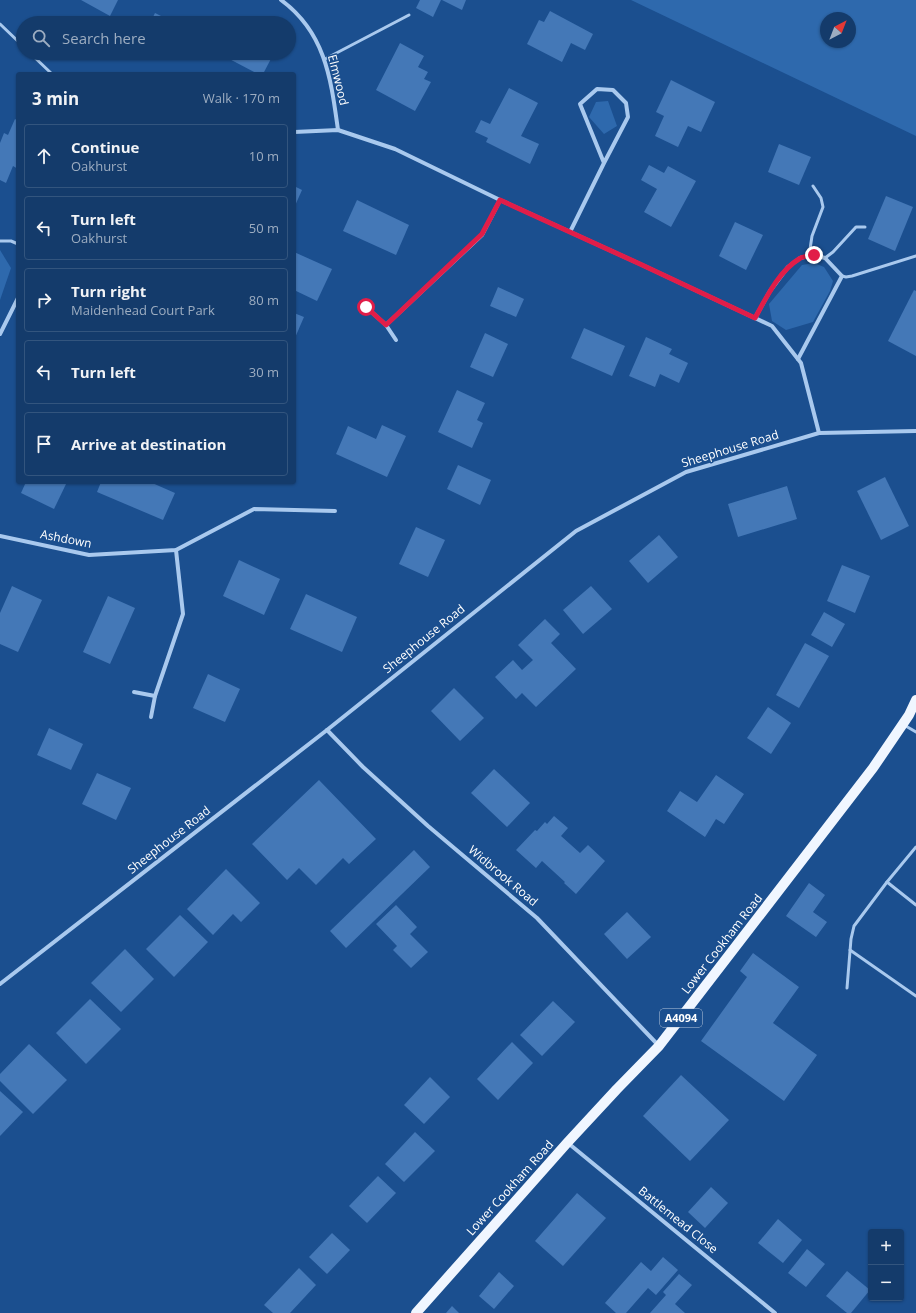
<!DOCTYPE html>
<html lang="en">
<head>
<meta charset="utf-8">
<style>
	:root { --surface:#143b6b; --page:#1d4271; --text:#f1f3f6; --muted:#9dadc1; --line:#33557e }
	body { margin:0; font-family:"Open Sans",sans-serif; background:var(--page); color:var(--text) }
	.controls { position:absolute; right:12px; bottom:12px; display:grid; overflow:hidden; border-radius:4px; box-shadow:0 1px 3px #0004 }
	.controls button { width:36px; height:36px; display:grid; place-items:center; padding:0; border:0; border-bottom:1px solid var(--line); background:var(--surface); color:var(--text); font:20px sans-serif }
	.compass { position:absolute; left:820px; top:12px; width:36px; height:36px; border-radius:50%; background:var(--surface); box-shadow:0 1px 3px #0004; rotate:42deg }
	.stop { position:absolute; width:12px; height:12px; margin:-9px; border:3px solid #e11d48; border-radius:50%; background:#fff }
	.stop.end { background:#e11d48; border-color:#fff; box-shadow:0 1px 4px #0008 }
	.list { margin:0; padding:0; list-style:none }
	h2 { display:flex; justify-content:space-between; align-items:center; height:52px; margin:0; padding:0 16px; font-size:17px }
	h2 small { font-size:13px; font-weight:400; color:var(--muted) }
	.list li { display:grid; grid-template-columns:26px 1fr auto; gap:12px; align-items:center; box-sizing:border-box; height:64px; margin:0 8px 8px; padding:0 8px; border:1px solid var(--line); border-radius:4px }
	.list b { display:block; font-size:15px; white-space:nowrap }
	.list p { margin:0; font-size:13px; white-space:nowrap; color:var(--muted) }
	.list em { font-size:13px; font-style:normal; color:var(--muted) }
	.icon { flex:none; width:22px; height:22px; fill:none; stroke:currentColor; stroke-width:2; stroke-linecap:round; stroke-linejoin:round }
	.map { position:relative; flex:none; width:916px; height:1313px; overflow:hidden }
	.search { position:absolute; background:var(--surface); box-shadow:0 1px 3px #0004; left:16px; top:16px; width:280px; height:44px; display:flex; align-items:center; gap:10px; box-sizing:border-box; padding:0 14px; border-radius:22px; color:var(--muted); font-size:15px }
	.panel { position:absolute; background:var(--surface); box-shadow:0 1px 3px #0004; left:16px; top:72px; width:280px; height:412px; border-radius:4px }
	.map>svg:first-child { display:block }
</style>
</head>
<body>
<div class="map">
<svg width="916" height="1313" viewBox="0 0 916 1313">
	<rect width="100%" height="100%" fill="#1b4f8f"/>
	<g fill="#2e69ad" fill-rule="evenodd">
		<path d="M631 0H916V136ZM826 18H850V42H826Z"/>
		<polygon points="608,101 617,126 604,134 589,117 596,102"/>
		<polygon points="0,250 11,268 0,300"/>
		<polygon points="814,263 824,267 833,281 830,291 813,322 786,330 772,321 769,304 802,265"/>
	</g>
	<g fill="#4478b7">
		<polygon points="81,0 118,0 110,16"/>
		<polygon points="420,0 441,0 433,17 416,8"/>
		<polygon points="442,0 466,0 462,10"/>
		<polygon points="550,11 593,34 585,50 571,43 562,62 527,44 539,20 544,22"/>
		<polygon points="155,13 175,23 150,23"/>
		<polygon points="400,43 424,56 418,67 428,72 424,79 431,82 415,111 376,90"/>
		<polygon points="171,53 187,53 184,59"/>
		<polygon points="218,53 274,53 263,74 258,74"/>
		<polygon points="671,80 715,102 701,132 688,126 678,147 655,136 664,116 656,112"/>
		<polygon points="509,88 538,103 521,136 539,144 530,164 486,142 488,138 475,132 481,120 490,124"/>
		<polygon points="15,119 18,121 18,169 13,166 6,183 0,180 0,143 4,133 8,135"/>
		<polygon points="779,144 811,157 799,185 768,172"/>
		<polygon points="649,165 664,173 668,166 696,181 671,227 644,212 657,189 641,180"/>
		<polygon points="294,186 302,190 294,208"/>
		<polygon points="886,196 913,207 895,251 868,239"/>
		<polygon points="357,200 409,225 396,255 343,231"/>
		<polygon points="735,222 763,235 746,270 719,256"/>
		<polygon points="294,252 332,269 317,301 294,290"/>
		<polygon points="498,287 524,299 516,317 490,306"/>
		<polygon points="914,290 916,291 916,356 888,341"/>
		<polygon points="294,313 304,317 294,340"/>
		<polygon points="584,328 625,346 612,376 571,358"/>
		<polygon points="485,333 508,344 493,377 470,367"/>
		<polygon points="646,337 672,349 669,354 688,363 679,383 660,374 655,387 629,376"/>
		<polygon points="457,390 485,403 477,420 483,423 472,448 438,432"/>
		<polygon points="382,425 406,436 387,477 336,454 348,426 376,439"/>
		<polygon points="458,465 491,480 480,505 447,489"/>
		<polygon points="885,477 909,526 881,540 857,491"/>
		<polygon points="26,482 67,482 54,509 21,493"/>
		<polygon points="101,482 150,482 175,493 163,520 97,492"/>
		<polygon points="787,486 797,519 738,537 728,504"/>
		<polygon points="416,527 445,540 428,577 399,564"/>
		<polygon points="659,535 678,557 648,583 629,561"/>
		<polygon points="239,560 280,579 264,615 223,596"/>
		<polygon points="842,565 870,576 855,613 827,601"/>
		<polygon points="12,586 42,600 18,652 0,644 0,613"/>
		<polygon points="591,586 612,609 583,634 563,610"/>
		<polygon points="306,594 357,617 342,652 290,629"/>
		<polygon points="108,596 135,608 110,664 83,652"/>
		<polygon points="824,612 845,624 832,647 811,635"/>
		<polygon points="545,619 560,634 551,643 576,669 536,707 522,693 516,699 495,677 513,660 522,670 533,660 518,645"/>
		<polygon points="805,643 829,656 799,708 776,695"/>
		<polygon points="208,674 240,689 225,722 193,708"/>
		<polygon points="454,688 484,718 460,741 431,711"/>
		<polygon points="768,707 791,723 771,754 747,738"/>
		<polygon points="49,728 83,744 71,770 37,755"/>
		<polygon points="494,769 530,803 507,827 471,793"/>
		<polygon points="97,773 131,788 116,820 82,804"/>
		<polygon points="716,775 744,794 724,824 716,819 705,837 667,811 680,791 697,802"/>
		<polygon points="319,780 376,839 349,864 343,858 316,885 299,868 287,880 252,844"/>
		<polygon points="554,816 568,828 561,836 580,853 588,845 605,861 576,894 564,883 565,882 542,861 536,868 516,850 535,830 537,831 545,822 547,824"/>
		<polygon points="414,850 430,867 346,948 330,931"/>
		<polygon points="226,869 260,903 241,922 233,914 213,935 187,909"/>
		<polygon points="809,883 825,895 813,912 827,922 816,937 786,916"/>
		<polygon points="396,905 417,927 410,934 428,952 411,968 393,950 397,946 376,924"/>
		<polygon points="627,912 651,937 627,959 604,934"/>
		<polygon points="180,915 208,942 174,977 146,949"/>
		<polygon points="125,949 154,979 121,1012 91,983"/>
		<polygon points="753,953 799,987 773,1023 817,1055 784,1101 701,1041 747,977 740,971"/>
		<polygon points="90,999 121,1029 86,1064 56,1033"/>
		<polygon points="553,1001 575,1022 542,1056 520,1035"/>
		<polygon points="512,1042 533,1063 498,1100 477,1079"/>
		<polygon points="29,1044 67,1080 33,1114 0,1081 0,1074"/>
		<polygon points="681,1075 729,1120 690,1161 643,1116"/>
		<polygon points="430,1077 450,1097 424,1124 404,1105"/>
		<polygon points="0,1091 23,1112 0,1136"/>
		<polygon points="415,1132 435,1151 404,1182 385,1164"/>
		<polygon points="378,1176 396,1193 367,1223 349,1206"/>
		<polygon points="711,1187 728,1203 705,1228 688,1212"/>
		<polygon points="577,1193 606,1218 563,1266 535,1241"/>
		<polygon points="778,1219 802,1240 783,1263 758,1243"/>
		<polygon points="332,1233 350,1250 327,1274 309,1257"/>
		<polygon points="807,1249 825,1264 806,1287 788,1273"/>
		<polygon points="663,1257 678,1270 656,1295 648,1288 626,1313 616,1313 605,1303 641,1262 651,1271"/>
		<polygon points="299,1268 316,1285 290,1313 273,1313 264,1305"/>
		<polygon points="847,1271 870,1290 851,1313 847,1313 826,1296"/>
		<polygon points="499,1272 514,1286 494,1309 479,1296"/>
		<polygon points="679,1274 692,1285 675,1304 685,1313 650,1313 666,1295 663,1292"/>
		<polygon points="452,1306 459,1313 446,1313"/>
	</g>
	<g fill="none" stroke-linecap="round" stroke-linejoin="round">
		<g stroke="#a9c9ee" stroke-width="3">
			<polyline points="0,24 23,46"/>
			<polyline points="30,53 52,74"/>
			<polyline points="325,59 409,15"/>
			<polyline points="0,241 11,241 18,244"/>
			<polyline points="809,256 812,236 823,207 821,198 813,186"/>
			<polyline points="825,258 833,252 856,227 865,227"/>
			<polyline points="842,276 846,277 852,276 916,256"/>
			<polyline points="904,725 916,732"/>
			<polyline points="916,847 887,882 916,905"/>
			<polyline points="850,950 916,996"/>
			<polyline points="847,988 851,939 854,926 887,882"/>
		</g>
		<g stroke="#a9c9ee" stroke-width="4">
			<path d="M281 0C326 33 331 80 338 130"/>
			<polyline points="294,132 338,130 395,149 500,200 640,264 772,326 801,363 819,433"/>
			<polyline points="570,232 604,163 580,104 597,89 613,90 626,103 628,117 604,163"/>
			<polyline points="366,307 386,325 396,340"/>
			<polyline points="755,318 770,291 788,267 800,258 814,255 825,258 842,276 798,359"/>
			<polyline points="386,325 482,235 500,200"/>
			<polyline points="0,334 18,298"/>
			<polyline points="0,536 89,555 176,550 254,509 335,511"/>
			<polyline points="134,692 155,696 183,614 176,550"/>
			<polyline points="151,717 155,696"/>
			<polyline points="327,730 363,767 428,826 537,918 659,1046"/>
			<polyline points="0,984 327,730 576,531 686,472 819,433 916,431"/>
			<polyline points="568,1143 775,1313"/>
		</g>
		<polyline stroke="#f0f6ff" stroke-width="10" points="416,1313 567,1143 617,1089 659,1046 873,768 909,715 916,700"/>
	</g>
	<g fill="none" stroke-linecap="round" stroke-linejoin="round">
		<path stroke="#e11d48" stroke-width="5" d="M366 307 386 325 482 234 500 200 640 264 755 318C766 298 779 271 799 259 803 256 809 256 814 255"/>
	</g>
	<g text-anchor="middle" stroke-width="3" stroke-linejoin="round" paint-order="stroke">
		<rect fill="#1b4f8f" stroke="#bbcadd" stroke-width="1" x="660" y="1009" width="42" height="18" rx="3"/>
		<g font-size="11" font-weight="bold" fill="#fff">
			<text x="681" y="1022">A4094</text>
		</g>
		<g font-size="12" fill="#fff" stroke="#1b4f8f">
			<text transform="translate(338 80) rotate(76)" y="4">Elmwood</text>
			<text transform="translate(730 449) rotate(-17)" y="4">Sheephouse Road</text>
			<text transform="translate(66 539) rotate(11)" y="4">Ashdown</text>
			<text transform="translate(424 639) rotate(-39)" y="4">Sheephouse Road</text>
			<text transform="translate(169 840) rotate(-38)" y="4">Sheephouse Road</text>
			<text transform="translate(503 876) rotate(40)" y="4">Widbrook Road</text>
			<text transform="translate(722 944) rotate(-52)" y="4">Lower Cookham Road</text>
			<text transform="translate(510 1188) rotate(-48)" y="4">Lower Cookham Road</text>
			<text transform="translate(678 1220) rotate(39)" y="4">Battlemead Close</text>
		</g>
	</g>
</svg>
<div class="controls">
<button>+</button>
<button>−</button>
</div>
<svg class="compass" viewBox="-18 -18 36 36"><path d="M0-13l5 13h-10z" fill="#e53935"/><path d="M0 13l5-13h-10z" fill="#9dadc1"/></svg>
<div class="stop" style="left:366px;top:307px"></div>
<div class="stop end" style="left:814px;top:255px"></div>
<div class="search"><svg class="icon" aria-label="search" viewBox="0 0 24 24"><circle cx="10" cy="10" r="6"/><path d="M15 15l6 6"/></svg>Search here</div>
<section class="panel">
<h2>3 min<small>Walk · 170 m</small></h2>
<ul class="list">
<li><svg class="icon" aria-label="ahead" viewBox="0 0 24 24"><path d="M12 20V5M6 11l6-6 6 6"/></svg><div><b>Continue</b><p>Oakhurst</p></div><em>10 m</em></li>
<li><svg class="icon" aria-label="left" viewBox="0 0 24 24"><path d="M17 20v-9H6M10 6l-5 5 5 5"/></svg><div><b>Turn left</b><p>Oakhurst</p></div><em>50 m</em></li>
<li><svg class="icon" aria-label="right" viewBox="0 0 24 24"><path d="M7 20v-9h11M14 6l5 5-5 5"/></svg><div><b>Turn right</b><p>Maidenhead Court Park</p></div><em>80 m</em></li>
<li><svg class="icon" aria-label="left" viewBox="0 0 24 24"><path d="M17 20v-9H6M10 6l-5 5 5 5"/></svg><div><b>Turn left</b></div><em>30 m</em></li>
<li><svg class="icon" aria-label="arrive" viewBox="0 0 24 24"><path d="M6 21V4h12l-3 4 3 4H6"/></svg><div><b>Arrive at destination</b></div></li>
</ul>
</section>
</div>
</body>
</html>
